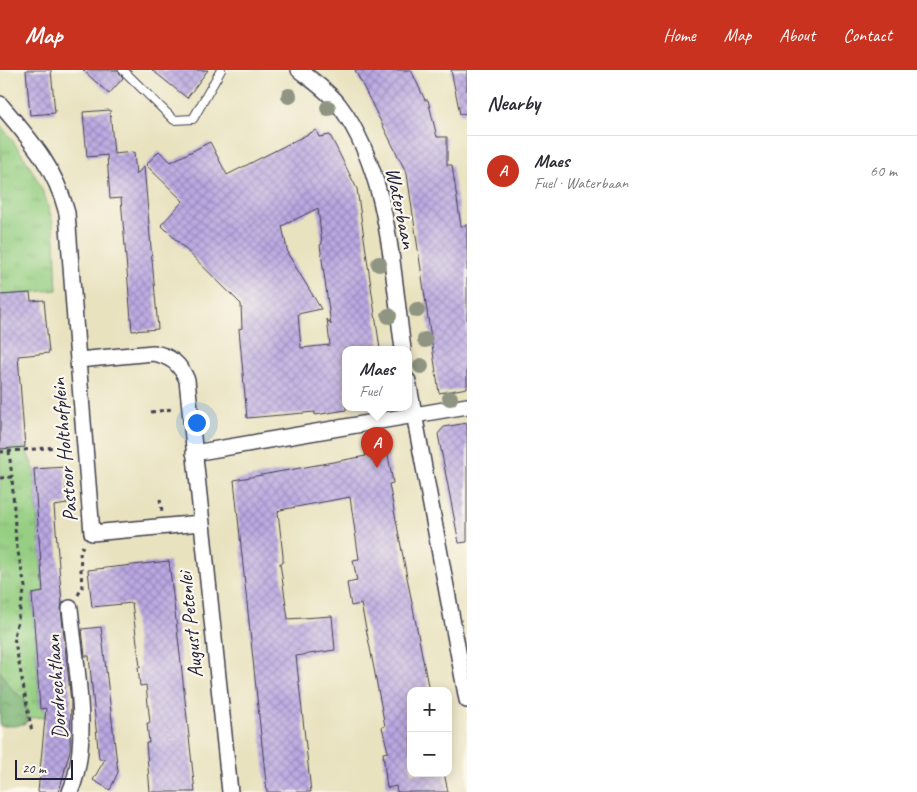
<!DOCTYPE html>
<html lang="en">
<head>
<meta charset="utf-8">
<style>
	:root { --surface:#fff; --page:#f2f2f3; --text:#2b2b33; --muted:#7c7c81; --line:#e1e1e2; --accent:#c8321e }
	body { margin:0; font-family:Caveat,sans-serif; background:var(--page); color:var(--text) }
	.controls { position:absolute; right:15px; bottom:15px; display:grid; overflow:hidden; border-radius:10px; box-shadow:0 2px 12px #0003 }
	.controls button { width:45px; height:45px; display:grid; place-items:center; padding:0; border:0; border-bottom:1px solid var(--line); background:var(--surface); color:var(--text); font:25px sans-serif }
	.scale { position:absolute; left:15px; bottom:12px; width:58px; box-sizing:border-box; padding-left:5px; border:2px solid #22223b; border-top:0; font-size:14px; line-height:18px; white-space:nowrap; color:#22223b; -webkit-text-stroke:4px #fbf7ec; paint-order:stroke }
	.you { position:absolute; left:196px; top:352px; width:18px; height:18px; margin:-12px; border:4px solid #fff; border-radius:50%; background:#1a73e8; box-shadow:0 0 0 8px #1a73e833 }
	.badge { display:grid; place-items:center; width:32px; height:32px; border-radius:50%; background:var(--accent); color:#fff; font-size:16px; font-weight:700 }
	.pin { position:absolute; translate:-50% -41px; filter:drop-shadow(0 1px 2px #0008) }
	.pin::after { content:''; position:absolute; top:26px; width:18px; height:15px; background:inherit; clip-path:polygon(0 0,100% 0,50% 100%) }
	.popup { position:absolute; left:342px; top:276px; width:70px; height:65px; box-sizing:border-box; display:grid; place-content:center; border-radius:10px; background:var(--surface); filter:drop-shadow(0 1px 4px #0005); font-size:16px; white-space:nowrap; color:var(--muted) }
	.popup b { font-size:19px; color:var(--text) }
	.popup::after { content:''; position:absolute; left:50%; top:100%; margin-left:-10px; border:10px solid transparent; border-top-color:var(--surface) }
	.list { margin:0; padding:0; list-style:none }
	h2 { display:flex; justify-content:space-between; align-items:center; height:65px; margin:0; padding:0 20px; font-size:21px }
	h2 small { font-size:16px; font-weight:400; color:var(--muted) }
	.list li { display:grid; grid-template-columns:32px 1fr auto; gap:15px; align-items:center; box-sizing:border-box; height:70px; padding:0 20px; border-top:1px solid var(--line) }
	.list b { display:block; font-size:19px; white-space:nowrap }
	.list p { margin:0; font-size:16px; white-space:nowrap; color:var(--muted) }
	.list em { font-size:16px; font-style:normal; color:var(--muted) }
	.map { position:relative; flex:none; width:467px; height:722px; overflow:hidden }
	header { display:flex; align-items:center; gap:30px; box-sizing:border-box; height:70px; padding:0 25px; background:var(--accent); color:#fff }
	header strong { font-size:24px }
	nav { display:flex; gap:28px; margin-inline-start:auto; font-size:18px }
	main { display:flex }
	aside { flex:1; background:var(--surface) }
	.map>svg:first-child { display:block }
</style>
</head>
<body>
<header>
<strong>Map</strong>
<nav><a>Home</a><a>Map</a><a>About</a><a>Contact</a></nav>
</header>
<main>
<div class="map">
<svg width="467" height="722" viewBox="0 0 467 722">
	<defs>
		<pattern id="grass-tufts" width="24" height="20" patternUnits="userSpaceOnUse" patternTransform="scale(1.25)"><rect width="24" height="20" fill="#96cf83"/><path d="M3 7l-1-3M5 7V3M7 7l1-3M15 17l-1-3M17 17v-4M19 17l1-3" fill="none" stroke="#81b172"/></pattern>
		<pattern id="forest-crowns" width="20" height="18" patternUnits="userSpaceOnUse" patternTransform="scale(1.25)"><rect width="20" height="18" fill="#78b271"/><path d="M2 6a3 3 0 1 1 6 0M12 15a3 3 0 1 1 6 0" fill="none" stroke="#62905e"/></pattern>
		<pattern id="building-cross-hatch" width="8" height="8" patternUnits="userSpaceOnUse" patternTransform="scale(1.25)"><rect width="8" height="8" fill="#baa8e2"/><path d="M0 0l8 8M0 8l8-8" fill="none" stroke="#9788b8"/></pattern>
	</defs>
	<rect width="100%" height="100%" fill="#fbf7ec"/>
	<filter id="ink" filterUnits="userSpaceOnUse"><feTurbulence type="fractalNoise" baseFrequency=".02" numOctaves="2"/><feDisplacementMap in="SourceGraphic" scale="10" xChannelSelector="R" yChannelSelector="G"/><feConvolveMatrix kernelMatrix="1 2 1 2 8 2 1 2 1" color-interpolation-filters="sRGB"/></filter>
	<filter id="wash" filterUnits="userSpaceOnUse"><feTurbulence type="fractalNoise" baseFrequency=".0096" numOctaves="4" result="noise"/><feDisplacementMap in="SourceGraphic" scale="20" xChannelSelector="R" yChannelSelector="G"/><feGaussianBlur stdDeviation="1.12" result="paint"/><feColorMatrix in="noise" values="0 0 0 0 0 0 0 0 0 0 0 0 0 0 0 0 0 1.4 0 .05"/><feComposite in="paint" operator="in"/></filter>
	<g filter="url(#wash)">
		<rect width="100%" height="100%" fill="#e9e2bf"/>
		<g fill="url(#grass-tufts)" stroke="#5c785f">
			<path d="M0 55C23 83 44 114 52 150 57 171 55 197 57 220L1 225Z"/>
			<polygon points="25,377 34,399 43,522 32,524 40,638 44,638 45,647 0,650 0,379"/>
		</g>
		<polygon fill="url(#forest-crowns)" stroke="#4d6a56" points="0,601 11,618 24,629 27,642 26,653 16,656 0,656"/>
		<g id="blocks">
			<g fill="url(#building-cross-hatch)" fill-rule="evenodd">
				<polygon points="26,0 51,0 55,43 30,45"/>
				<polygon points="83,0 118,0 123,8 109,24"/>
				<polygon points="152,0 208,0 187,28"/>
				<polygon points="355,0 411,0 425,30 428,30 437,67 447,67 447,95 452,95 461,156 467,155 467,318 439,323 407,104"/>
				<polygon points="451,0 467,0 467,43 460,44"/>
				<polygon points="110,40 114,84 134,82 136,105 144,96 158,259 132,261 121,128 110,129 107,85 87,87 83,42"/>
				<path d="M316 60 319 67 330 65 357 119 380 279H346V340L315 345V342L247 348 239 259 242 258 241 234 161 155 183 131 146 95 159 81 171 92 210 72 227 105ZM318 138 322 174 320 175 331 255 327 249 330 275 301 278 298 244 321 239 288 184 282 156Z"/>
				<polygon points="30,223 31,231 44,230 49,283 18,286 25,377 0,379 0,225"/>
				<polygon points="467,353 467,472 459,473 438,364 444,357"/>
				<polygon points="387,379 393,413 389,414 429,621 411,621 411,703 444,703 448,722 397,722 396,716 387,718 383,683 388,682 382,657 385,656 371,583 361,534 351,536 347,513 357,511 353,490 359,489 350,427 280,440 278,442 283,486 283,493 280,493 288,549 332,546 335,580 296,586 311,722 267,722 234,410 366,386 365,382"/>
				<polygon points="65,397 67,434 54,436 62,533 61,539 71,632 70,680 59,722 38,722 46,638 40,639 32,524 43,522 34,399"/>
				<polygon points="169,491 181,593 195,722 150,722 146,673 149,673 147,653 150,653 146,615 140,616 138,597 140,597 132,533 92,537 88,500"/>
				<polygon points="101,557 118,702 110,720 93,710 105,689 99,689 89,586 85,586 82,559"/>
			</g>
		</g>
	</g>
	<g filter="url(#ink)">
		<use href="#blocks" fill-opacity="0" stroke="#403f4f" stroke-width="1"/>
		<g fill="none" stroke-linecap="round" stroke-linejoin="round">
			<defs>
				<polyline id="service" points="123,0 174,50 193,49 221,0"/>
				<g id="minor">
					<path d="M299 0C313 11 328 21 339 35 389 101 392 200 403 279"/>
					<path d="M0 34C31 70 55 97 67 143L78 290"/>
					<polyline points="408,311 467,630"/>
					<polyline points="194,383 467,336"/>
					<path d="M201 453 92 463 78 290 153 283C171 286 180 294 187 310L230 722"/>
					<path d="M70 722C92 673 75 591 70 538"/>
				</g>
			</defs>
			<use href="#service" stroke="#403f4f" stroke-width="10"/>
			<use href="#minor" stroke="#403f4f" stroke-width="18"/>
			<g stroke="#403f4f" stroke-width="3" stroke-dasharray="4 4" stroke-linecap="butt">
				<polyline points="151,342 173,339"/>
				<polyline points="9,381 12,407"/>
				<polyline points="0,382 69,376"/>
				<polyline points="0,408 12,407 16,472 25,517 14,567 32,662"/>
				<polyline points="160,429 162,441"/>
				<polyline points="78,525 82,518 80,481 83,476"/>
			</g>
			<use href="#service" stroke="#fff" stroke-width="8"/>
			<use href="#minor" stroke="#fff" stroke-width="15"/>
		</g>
		<g fill="#8f9582">
			<circle cx="289" cy="26" r="8"/>
			<circle cx="328" cy="38" r="8"/>
			<circle cx="379" cy="194" r="8"/>
			<circle cx="417" cy="240" r="8"/>
			<circle cx="389" cy="246" r="8"/>
			<circle cx="425" cy="270" r="8"/>
			<circle cx="421" cy="296" r="8"/>
			<circle cx="450" cy="328" r="8"/>
		</g>
	</g>
	<g text-anchor="middle" stroke-width="4.5" stroke-linejoin="round" paint-order="stroke">
		<g font-size="21" fill="#22223b" stroke="#fbf7ec">
			<text transform="translate(401 138) rotate(78)" y="7">Waterbaan</text>
			<text transform="translate(64 380) rotate(-95)" y="7">Pastoor Holthofplein</text>
			<text transform="translate(190 555) rotate(-96)" y="7">August Petenlei</text>
			<text transform="translate(56 617) rotate(-94)" y="7">Dordrechtlaan</text>
		</g>
	</g>
</svg>
<div class="controls">
<button>+</button>
<button>−</button>
</div>
<div class="scale">20 m</div>
<div class="you"></div>
<div class="pin badge" style="left:377px;top:398px">A</div>
<div class="popup"><b>Maes</b>Fuel</div>
</div>
<aside>
<h2>Nearby<small></small></h2>
<ul class="list">
<li><span class="badge">A</span><div><b>Maes</b><p>Fuel · Waterbaan</p></div><em>60 m</em></li>
</ul>
</aside>
</main>
</body>
</html>
